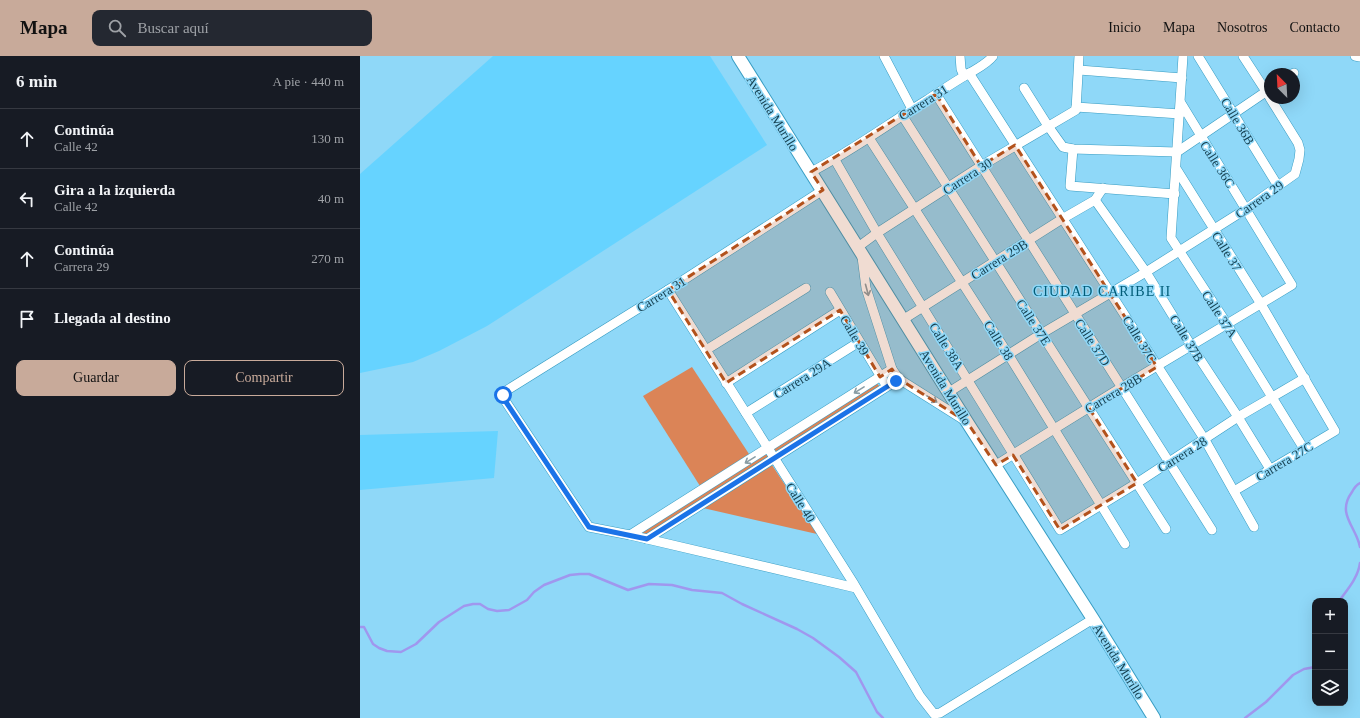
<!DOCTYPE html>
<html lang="es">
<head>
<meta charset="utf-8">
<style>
	:root { --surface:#171b24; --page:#242831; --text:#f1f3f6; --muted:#9ea1a6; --line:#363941; --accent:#c8aa9a }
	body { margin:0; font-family:Georgia,serif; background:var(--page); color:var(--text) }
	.controls { position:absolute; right:12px; bottom:12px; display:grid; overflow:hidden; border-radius:8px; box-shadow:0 4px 16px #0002 }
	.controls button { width:36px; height:36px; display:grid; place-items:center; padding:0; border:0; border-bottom:1px solid var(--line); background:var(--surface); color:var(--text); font:20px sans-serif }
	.compass { position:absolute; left:904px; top:12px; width:36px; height:36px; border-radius:50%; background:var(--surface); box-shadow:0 4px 16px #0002; rotate:336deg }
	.stop { position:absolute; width:12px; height:12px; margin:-9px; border:3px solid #1a73e8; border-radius:50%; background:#fff }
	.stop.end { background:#1a73e8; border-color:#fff; box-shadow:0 1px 4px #0008 }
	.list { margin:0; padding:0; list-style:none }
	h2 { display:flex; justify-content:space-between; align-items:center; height:52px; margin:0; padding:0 16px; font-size:17px }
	h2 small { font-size:13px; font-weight:400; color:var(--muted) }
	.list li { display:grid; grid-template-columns:26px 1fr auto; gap:12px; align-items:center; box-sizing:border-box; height:60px; padding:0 16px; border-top:1px solid var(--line) }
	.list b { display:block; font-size:15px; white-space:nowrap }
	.list p { margin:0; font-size:13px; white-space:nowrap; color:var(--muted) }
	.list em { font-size:13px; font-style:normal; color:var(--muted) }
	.actions { display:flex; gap:8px; padding:12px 16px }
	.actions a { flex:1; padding:9px 0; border:1px solid var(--accent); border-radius:8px; text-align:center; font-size:14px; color:var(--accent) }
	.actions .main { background:var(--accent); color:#111 }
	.icon { flex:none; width:22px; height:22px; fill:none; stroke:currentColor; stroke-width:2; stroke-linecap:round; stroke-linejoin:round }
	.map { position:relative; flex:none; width:1000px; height:662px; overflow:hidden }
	header { display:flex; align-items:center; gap:24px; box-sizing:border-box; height:56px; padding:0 20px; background:var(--accent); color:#111 }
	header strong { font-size:19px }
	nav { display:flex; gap:22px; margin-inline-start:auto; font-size:14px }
	.search { width:280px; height:36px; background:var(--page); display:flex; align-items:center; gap:10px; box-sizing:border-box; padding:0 14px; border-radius:8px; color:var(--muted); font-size:15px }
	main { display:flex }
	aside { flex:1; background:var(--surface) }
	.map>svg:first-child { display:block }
</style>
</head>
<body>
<header>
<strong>Mapa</strong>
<div class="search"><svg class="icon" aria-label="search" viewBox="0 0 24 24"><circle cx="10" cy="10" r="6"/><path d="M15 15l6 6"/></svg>Buscar aquí</div>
<nav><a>Inicio</a><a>Mapa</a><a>Nosotros</a><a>Contacto</a></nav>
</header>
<main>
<aside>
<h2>6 min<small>A pie · 440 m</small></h2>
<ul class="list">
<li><svg class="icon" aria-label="ahead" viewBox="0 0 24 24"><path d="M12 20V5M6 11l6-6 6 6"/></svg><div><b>Continúa</b><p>Calle 42</p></div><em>130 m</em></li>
<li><svg class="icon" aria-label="left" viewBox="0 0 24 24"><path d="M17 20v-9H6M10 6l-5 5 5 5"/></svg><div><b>Gira a la izquierda</b><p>Calle 42</p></div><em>40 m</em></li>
<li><svg class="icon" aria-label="ahead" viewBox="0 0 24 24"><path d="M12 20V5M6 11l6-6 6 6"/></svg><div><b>Continúa</b><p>Carrera 29</p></div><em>270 m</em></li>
<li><svg class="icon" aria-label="arrive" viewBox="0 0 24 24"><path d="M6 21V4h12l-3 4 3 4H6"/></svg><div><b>Llegada al destino</b></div></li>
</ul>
<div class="actions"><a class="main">Guardar</a><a>Compartir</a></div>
</aside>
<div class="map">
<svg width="1000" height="662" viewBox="0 0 1000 662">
	<rect width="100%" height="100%" fill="#8fd8f8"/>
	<g fill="#66d3ff">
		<polygon points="133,0 350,0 407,89 127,270 79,295 53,306 0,317 0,118"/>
		<polygon points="138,375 134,422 0,434 0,379"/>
	</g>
	<g fill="#db8457">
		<polygon points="332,311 389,398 340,430 283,340"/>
		<polygon points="516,326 520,331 415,397 412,393"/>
		<polygon points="406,396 409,401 288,478 280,477"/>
		<polygon points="412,409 457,478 343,452"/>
	</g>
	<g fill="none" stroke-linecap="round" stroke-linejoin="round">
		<g stroke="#a097ee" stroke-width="2.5">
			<path d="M1000 427C996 429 994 432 992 436 976 458 996 470 1000 491"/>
			<path d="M979 545C987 534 998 522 1000 507"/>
			<polyline points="0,571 4,571 13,588 19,592 27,595 41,596 56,588 79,566 104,550 113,548 120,548 128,553 137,555 149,554 167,544 174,536 184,529 210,519 220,518 229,518 268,534 289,528 312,529 332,534 362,537 382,548 437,573 453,582 479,601 496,616 517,656 523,662"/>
			<polyline points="885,662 906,646 933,619 944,613 955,611"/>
		</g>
		<defs>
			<g id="minor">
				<polyline points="524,0 552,53"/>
				<polyline points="600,0 601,13 604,20"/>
				<polyline points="823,0 811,182 867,268 944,393"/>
				<polyline points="838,0 918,130"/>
				<polyline points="883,0 909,40"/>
				<polyline points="995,0 1000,1"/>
				<polyline points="719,14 822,22"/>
				<polyline points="609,17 845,384 894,471"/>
				<polyline points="932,18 934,17"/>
				<polyline points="664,32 688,70 703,91 713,93 817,96 910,33"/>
				<polyline points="576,38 852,474"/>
				<polyline points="716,51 820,58"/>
				<polyline points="542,59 806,473"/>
				<polyline points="509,82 648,298 765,488"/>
				<polyline points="713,93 710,130 815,138"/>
				<polyline points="475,104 517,177 700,474 777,427 878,361 945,322"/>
				<polyline points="817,114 901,248 975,375 874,435"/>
				<path d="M451 116C492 95 528 68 567 44 581 35 594 26 608 18 616 13 627 8 633 0"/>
				<polyline points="463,134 308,234 144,336 144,343 229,471 270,479 496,532"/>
				<polyline points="735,144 786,216 832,291 878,361 910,413"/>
				<polyline points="498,191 517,177 621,110 716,54 719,0"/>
				<polyline points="502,201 506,232 532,313 539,323 604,364"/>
				<polyline points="308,234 494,528 560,640 574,658 580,657 733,563"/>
				<polyline points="470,236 524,326"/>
				<polyline points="544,263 702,163 735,144 743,132"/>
				<polyline points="346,294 446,232"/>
				<polyline points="366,327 480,254"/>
				<polyline points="589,336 681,278 786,216 886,153 918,130 935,118 939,103 940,94 938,87 910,42"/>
				<polyline points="386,357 499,286"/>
				<polyline points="636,409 762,331 932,229 821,47"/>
				<polyline points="270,479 532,313"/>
				<polyline points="287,483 539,323"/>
			</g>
			<polyline id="major" points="378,0 607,366 733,563 794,662"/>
		</defs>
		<use href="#minor" stroke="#389dc3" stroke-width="10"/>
		<use href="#major" stroke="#389dc3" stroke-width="14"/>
		<use href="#minor" stroke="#fff" stroke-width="9"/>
		<use href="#major" stroke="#fff" stroke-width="12"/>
	</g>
	<defs><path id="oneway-shaft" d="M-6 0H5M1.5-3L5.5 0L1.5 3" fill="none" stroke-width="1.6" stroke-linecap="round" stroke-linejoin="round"/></defs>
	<g stroke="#8a9ea6">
		<use href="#oneway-shaft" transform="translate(507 234) rotate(75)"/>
		<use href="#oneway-shaft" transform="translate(499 334) rotate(148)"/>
		<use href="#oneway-shaft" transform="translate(572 343) rotate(32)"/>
		<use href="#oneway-shaft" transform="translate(390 404) rotate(148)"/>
	</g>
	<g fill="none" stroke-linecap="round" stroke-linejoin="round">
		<polyline stroke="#1a73e8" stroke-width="5" points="143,339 144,343 229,471 287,483 536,325"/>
	</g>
	<path fill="#b3521c" fill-opacity="0.2" stroke="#b3521c" stroke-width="3" stroke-dasharray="8 5" stroke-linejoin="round" d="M576 38 621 110 655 89 797 311 729 352 777 427 700 474 653 399 636 409 607 366 539 323 532 313 520 321 480 254 366 327 308 234 463 134 451 116Z"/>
	<g text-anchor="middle" stroke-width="3" stroke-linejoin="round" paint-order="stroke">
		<g font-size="13" fill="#143e4e" stroke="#8fd8f8">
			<text transform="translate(563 46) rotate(-32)" y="5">Carrera 31</text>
			<text transform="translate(413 57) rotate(58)" y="5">Avenida Murillo</text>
			<text transform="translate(878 65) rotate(59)" y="5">Calle 36B</text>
			<text transform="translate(858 108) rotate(57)" y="5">Calle 36C</text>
			<text transform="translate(607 120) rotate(-33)" y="5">Carrera 30</text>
			<text transform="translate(899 143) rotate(-35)" y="5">Carrera 29</text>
			<text transform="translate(867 195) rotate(58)" y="5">Calle 37</text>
			<text transform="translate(639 203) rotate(-32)" y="5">Carrera 29B</text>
			<text transform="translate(301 238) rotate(-32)" y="5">Carrera 31</text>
			<text transform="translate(860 258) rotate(57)" y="5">Calle 37A</text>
			<text transform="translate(674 266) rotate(57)" y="5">Calle 37E</text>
			<text transform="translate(495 279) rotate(59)" y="5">Calle 39</text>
			<text transform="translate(827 282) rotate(58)" y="5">Calle 37B</text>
			<text transform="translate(780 283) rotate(58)" y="5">Calle 37C</text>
			<text transform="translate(639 284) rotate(58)" y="5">Calle 38</text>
			<text transform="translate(733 286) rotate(57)" y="5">Calle 37D</text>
			<text transform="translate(587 290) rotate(58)" y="5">Calle 38A</text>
			<text transform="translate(442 322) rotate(-32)" y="5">Carrera 29A</text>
			<text transform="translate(586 331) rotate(58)" y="5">Avenida Murillo</text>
			<text transform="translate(753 337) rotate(-31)" y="5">Carrera 28B</text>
			<text transform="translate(822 398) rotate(-32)" y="5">Carrera 28</text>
			<text transform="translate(924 405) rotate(-31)" y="5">Carrera 27C</text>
			<text transform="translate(441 446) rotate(58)" y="5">Calle 40</text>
			<text transform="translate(759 605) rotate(58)" y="5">Avenida Murillo</text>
		</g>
		<g font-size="14" letter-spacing="1" fill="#015c78" stroke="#8fd8f8">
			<text x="742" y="240">CIUDAD CARIBE II</text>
		</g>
	</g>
</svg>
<div class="controls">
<button>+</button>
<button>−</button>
<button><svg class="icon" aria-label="layers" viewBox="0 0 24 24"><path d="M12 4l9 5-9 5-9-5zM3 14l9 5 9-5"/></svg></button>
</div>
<svg class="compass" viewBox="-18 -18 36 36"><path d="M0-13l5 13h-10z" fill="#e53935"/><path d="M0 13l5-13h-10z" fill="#9ea1a6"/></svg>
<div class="stop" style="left:143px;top:339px"></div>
<div class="stop end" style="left:536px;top:325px"></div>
</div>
</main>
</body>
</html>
